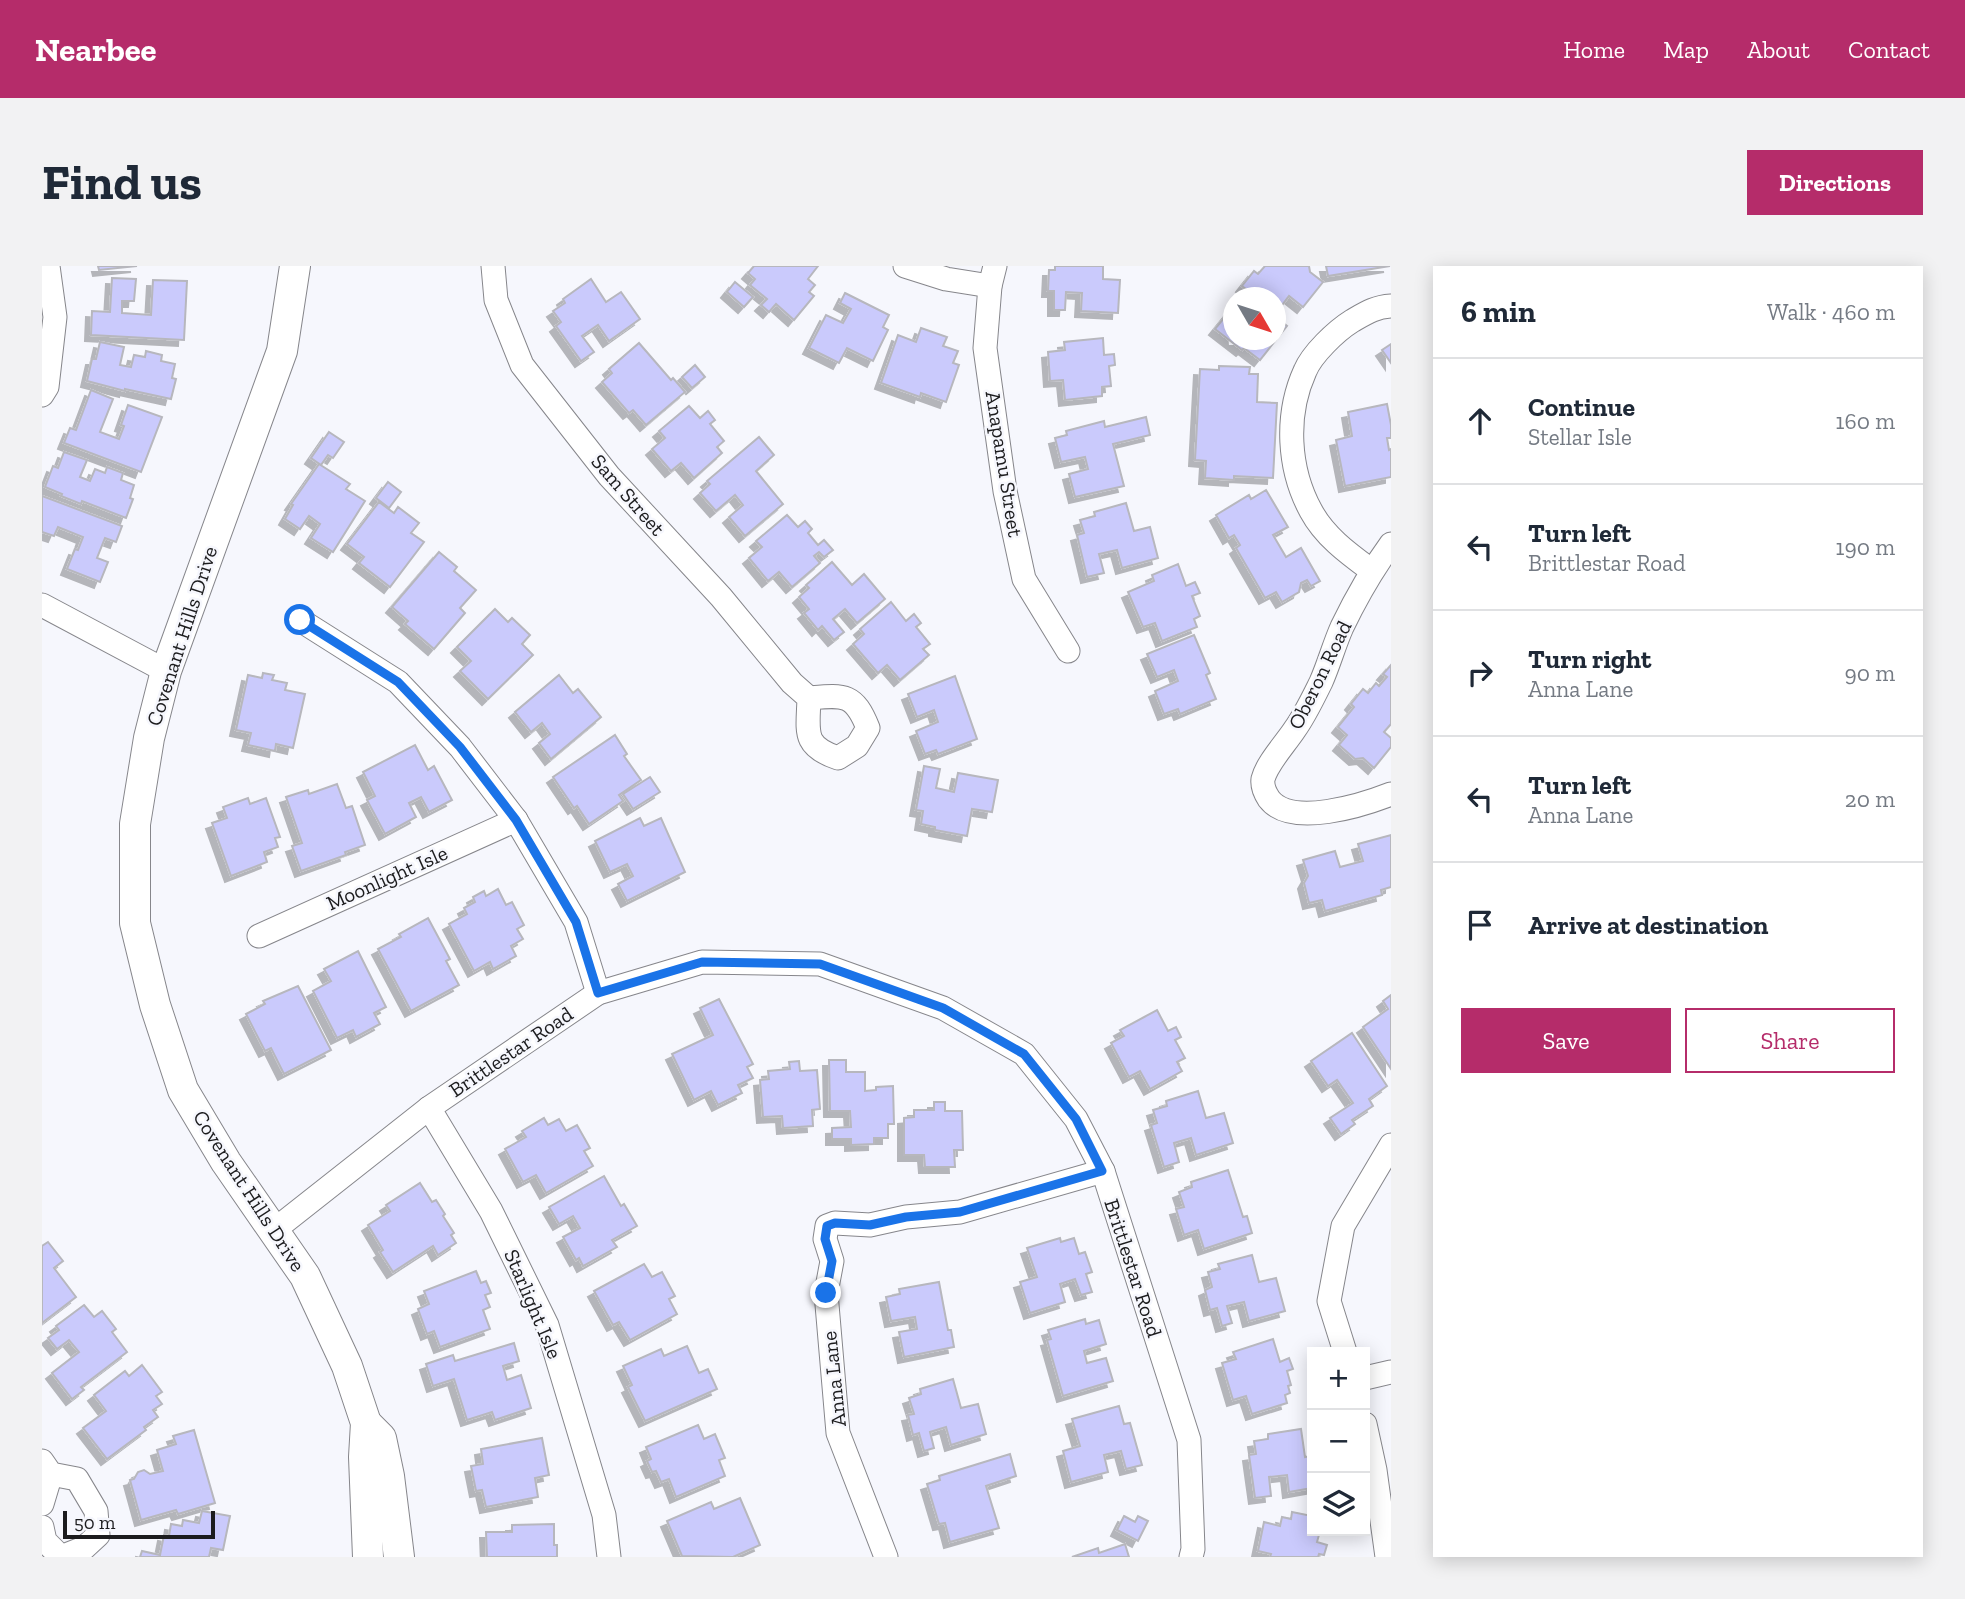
<!DOCTYPE html>
<html lang="en">
<head>
<meta charset="utf-8">
<style>
	:root { --surface:#fff; --page:#f2f2f3; --text:#1f2937; --muted:#747a83; --line:#e0e1e3; --accent:#b52c6a }
	body { margin:0; font-family:"Zilla Slab",serif; background:var(--page); color:var(--text) }
	.controls { position:absolute; right:21px; bottom:21px; display:grid; overflow:hidden; border-radius:0px; box-shadow:0 4px 18px #0003 }
	.controls button { width:63px; height:63px; display:grid; place-items:center; padding:0; border:0; border-bottom:2px solid var(--line); background:var(--surface); color:var(--text); font:35px sans-serif }
	.compass { position:absolute; left:1181px; top:21px; width:63px; height:63px; border-radius:50%; background:var(--surface); box-shadow:0 4px 18px #0003; rotate:129deg }
	.scale { position:absolute; left:21px; bottom:18px; width:152px; box-sizing:border-box; padding-left:7px; border:4px solid #1c1c1e; border-top:0; font-size:19px; line-height:24px; white-space:nowrap; color:#1c1c1e; -webkit-text-stroke:5px #f6f7fd; paint-order:stroke }
	.stop { position:absolute; width:21px; height:21px; margin:-16px; border:5px solid #1a73e8; border-radius:50%; background:#fff }
	.stop.end { background:#1a73e8; border-color:#fff; box-shadow:0 2px 7px #0008 }
	.list { margin:0; padding:0; list-style:none }
	h2 { display:flex; justify-content:space-between; align-items:center; height:91px; margin:0; padding:0 28px; font-size:30px }
	h2 small { font-size:23px; font-weight:400; color:var(--muted) }
	.list li { display:grid; grid-template-columns:46px 1fr auto; gap:21px; align-items:center; box-sizing:border-box; height:126px; padding:0 28px; border-top:2px solid var(--line) }
	.list b { display:block; font-size:26px; white-space:nowrap }
	.list p { margin:0; font-size:23px; white-space:nowrap; color:var(--muted) }
	.list em { font-size:23px; font-style:normal; color:var(--muted) }
	.actions { display:flex; gap:14px; padding:21px 28px }
	.actions a { flex:1; padding:16px 0; border:2px solid var(--accent); border-radius:0px; text-align:center; font-size:24px; color:var(--accent) }
	.actions .main { background:var(--accent); color:#fff }
	.icon { flex:none; width:38px; height:38px; fill:none; stroke:currentColor; stroke-width:2; stroke-linecap:round; stroke-linejoin:round }
	.map { position:relative; flex:none; width:1349px; height:1291px; overflow:hidden; border-radius:0px }
	header { display:flex; align-items:center; gap:42px; box-sizing:border-box; height:98px; padding:0 35px; background:var(--accent); color:#fff }
	header strong { font-size:33px }
	nav { display:flex; gap:38px; margin-inline-start:auto; font-size:24px }
	.intro { display:flex; align-items:center; justify-content:space-between; box-sizing:border-box; height:168px; padding:0 42px }
	h1 { margin:0; font-size:49px }
	.button { padding:18px 32px; border-radius:0px; background:var(--accent); color:#fff; font-size:24px; font-weight:700 }
	main { display:flex; gap:42px; padding:0 42px }
	aside { flex:1; background:var(--surface); border-radius:0px; box-shadow:0 4px 18px #0003 }
	.map>svg:first-child { display:block }
</style>
</head>
<body>
<header>
<strong>Nearbee</strong>
<nav><a>Home</a><a>Map</a><a>About</a><a>Contact</a></nav>
</header>
<div class="intro"><h1>Find us</h1><a class="button">Directions</a></div>
<main>
<div class="map">
<svg width="1349" height="1291" viewBox="0 0 1349 1291">
	<defs>
		<filter id="shadow"><feDropShadow dx="-6" dy="6" stdDeviation="0" flood-color="#0004"/></filter>
	</defs>
	<rect width="100%" height="100%" fill="#f6f7fd"/>
	<g fill="#cacafc" stroke="#b7b7bd" stroke-width="2" filter="url(#shadow)">
		<polygon points="56,0 95,0 57,4"/>
		<polygon points="712,0 776,0 766,13 773,19 767,26 772,30 752,54 734,38 727,46 719,39 725,33 708,19 713,13 706,7"/>
		<polygon points="1013,0 1061,0 1061,13 1078,14 1076,47 1039,45 1040,27 1024,26 1023,44 1012,44 1012,25 1006,25 1007,4 1013,4"/>
		<polygon points="1223,0 1267,0 1268,6 1281,16 1261,41 1247,30 1234,47 1234,32 1198,32 1205,24 1200,20 1212,5 1216,8"/>
		<polygon points="1284,0 1348,0 1286,10"/>
		<polygon points="70,12 94,13 92,35 80,35 80,47 109,49 111,14 145,15 142,74 49,69 50,45 68,46"/>
		<polygon points="549,13 564,36 579,26 598,53 567,75 556,59 540,70 552,86 539,95 514,60 519,56 511,45 523,37 521,33"/>
		<polygon points="693,16 711,31 702,41 685,26"/>
		<polygon points="803,27 847,49 841,61 846,64 831,95 805,82 797,97 767,82 784,49 801,57 809,43 798,37"/>
		<polygon points="1190,42 1192,74 1234,74 1234,51 1245,60 1218,94 1202,82 1200,84 1173,63"/>
		<polygon points="879,62 905,71 901,80 916,85 911,97 917,99 904,136 879,127 878,131 839,117 856,69 874,76"/>
		<polygon points="1061,72 1062,89 1072,88 1073,99 1067,100 1069,120 1060,121 1060,130 1023,134 1021,114 1008,115 1006,86 1023,84 1022,76"/>
		<polygon points="58,76 82,81 78,99 89,101 92,89 103,91 104,85 120,89 119,95 133,98 130,112 134,113 129,133 83,123 83,125 45,115 50,93 54,93"/>
		<polygon points="597,77 629,114 631,112 643,126 604,159 591,144 587,147 560,116 570,107 567,103"/>
		<polygon points="1349,78 1349,97 1340,84"/>
		<polygon points="653,99 663,111 650,122 640,111"/>
		<polygon points="1177,100 1208,101 1207,108 1216,108 1215,136 1235,137 1231,212 1192,210 1192,214 1163,212 1164,195 1153,194 1158,103 1177,104"/>
		<polygon points="49,124 71,133 58,166 77,173 82,160 79,159 86,139 120,151 99,206 22,177 28,162 34,164"/>
		<polygon points="1345,138 1349,159 1349,172 1345,172 1347,184 1349,183 1349,211 1303,220 1294,174 1310,170 1306,146"/>
		<polygon points="647,140 658,152 666,145 673,154 668,158 682,175 675,181 680,187 652,212 639,197 629,205 610,183 623,172 617,165"/>
		<polygon points="1104,151 1108,169 1071,178 1082,220 1033,231 1027,208 1046,203 1043,191 1019,196 1013,172 1025,169 1024,165 1062,155 1063,161"/>
		<polygon points="287,166 302,176 291,192 286,189 279,199 269,192"/>
		<polygon points="717,171 732,189 714,205 741,238 703,270 687,251 701,239 693,229 674,245 658,227 668,218 665,215"/>
		<polygon points="22,186 45,194 38,211 48,215 53,203 63,207 65,201 81,207 79,214 92,219 88,232 91,233 84,252 40,235 39,238 19,230 20,228 3,221 11,200 16,202"/>
		<polygon points="277,198 308,218 304,223 323,235 291,286 269,272 278,258 267,250 258,263 243,253 251,239 249,238"/>
		<polygon points="346,216 359,226 347,242 334,232"/>
		<polygon points="1224,224 1246,261 1231,269 1244,291 1259,282 1278,315 1269,320 1265,314 1259,317 1257,326 1240,336 1234,326 1223,332 1194,282 1198,279 1192,269 1187,272 1174,249 1207,229 1209,233"/>
		<polygon points="0,230 80,260 74,276 63,272 55,292 66,296 58,316 25,303 33,283 36,284 41,271 16,261 12,270 0,266"/>
		<polygon points="337,236 352,247 356,241 377,257 369,267 382,276 348,321 317,297 322,291 305,278"/>
		<polygon points="1084,237 1092,265 1108,261 1116,292 1080,302 1075,284 1057,288 1062,307 1045,311 1035,269 1042,267 1038,254 1053,250 1052,246"/>
		<polygon points="745,249 756,261 763,255 770,263 766,267 776,279 782,274 791,284 782,291 777,286 772,290 778,297 750,321 737,306 726,315 707,292 720,281 714,275"/>
		<polygon points="397,286 415,301 412,305 434,324 418,342 423,347 392,383 363,358 366,355 350,341"/>
		<polygon points="790,296 810,319 822,308 843,333 815,357 803,343 791,353 802,366 792,374 780,360 776,364 762,347 767,343 757,331 767,322 764,319"/>
		<polygon points="1136,298 1144,320 1153,316 1158,327 1150,330 1158,350 1152,353 1155,361 1120,375 1113,357 1101,361 1086,326 1112,315 1110,309"/>
		<polygon points="849,336 864,355 872,348 879,357 874,361 888,378 881,383 887,389 858,414 845,399 836,407 811,378 822,368 818,363"/>
		<polygon points="453,343 466,356 470,352 488,369 480,378 491,389 446,433 418,405 429,395 415,381"/>
		<polygon points="1152,369 1168,407 1164,409 1174,433 1138,448 1136,443 1122,448 1113,425 1136,415 1132,404 1115,411 1105,388"/>
		<polygon points="1349,399 1349,458 1342,466 1349,472 1349,481 1332,502 1321,492 1313,493 1297,479 1305,469 1296,461 1312,441 1309,438 1321,423 1326,427 1334,417 1337,420 1345,411 1341,408"/>
		<polygon points="221,407 232,409 230,414 245,417 243,424 263,428 251,482 234,478 233,485 206,479 209,467 194,464 206,409 220,412"/>
		<polygon points="517,409 531,427 536,423 559,451 509,493 497,477 508,468 500,457 489,466 473,446"/>
		<polygon points="913,410 935,473 896,488 894,484 883,488 874,465 896,456 892,444 875,451 866,428"/>
		<polygon points="573,469 585,488 582,490 599,514 577,529 581,535 547,558 535,540 532,542 511,511"/>
		<polygon points="373,479 386,504 392,500 410,534 387,546 379,531 367,537 374,551 343,568 325,534 333,530 321,506"/>
		<polygon points="882,500 898,503 894,522 912,526 916,507 956,514 950,546 930,543 925,570 893,564 893,561 879,558 881,545 874,544"/>
		<polygon points="608,511 618,526 591,543 581,528"/>
		<polygon points="295,518 304,542 310,540 323,579 303,586 304,589 259,605 250,580 260,577 244,531 266,524 267,528"/>
		<polygon points="206,532 208,538 224,532 238,571 233,572 236,581 222,586 225,596 189,610 170,557 185,552 181,541"/>
		<polygon points="598,552 602,560 619,552 643,606 585,635 576,618 591,610 585,598 568,606 553,575"/>
		<polygon points="1349,569 1349,621 1339,624 1340,629 1283,645 1280,634 1267,637 1262,617 1266,610 1261,594 1293,585 1298,601 1321,595 1316,578"/>
		<polygon points="456,623 464,639 470,636 482,659 475,663 481,673 469,680 474,690 451,703 448,696 432,705 407,658 425,648 422,642 433,636 431,631 442,625 444,630"/>
		<polygon points="386,652 408,693 404,695 417,719 369,745 336,683 359,671 357,668"/>
		<polygon points="316,685 344,741 332,747 338,758 314,771 311,764 295,772 271,725 289,715 282,703"/>
		<polygon points="256,720 289,784 242,808 229,782 223,785 204,748 223,738 221,735"/>
		<polygon points="1349,729 1349,803 1321,761 1346,743 1341,735"/>
		<polygon points="677,733 711,798 705,801 711,812 696,819 700,827 676,839 669,825 652,834 630,788 671,769 658,742"/>
		<polygon points="1115,744 1126,765 1134,761 1139,771 1133,774 1143,792 1135,796 1140,805 1108,823 1098,805 1087,811 1069,777 1082,770 1078,764"/>
		<polygon points="1310,767 1345,820 1327,833 1331,840 1310,854 1313,858 1299,868 1288,852 1311,837 1295,814 1286,820 1269,795"/>
		<polygon points="787,794 804,794 804,806 823,806 823,825 834,824 834,821 851,820 852,858 846,858 846,872 832,872 832,878 809,879 809,873 790,873 790,862 809,861 808,845 788,845"/>
		<polygon points="757,795 758,805 775,804 778,843 770,844 771,860 741,862 740,850 721,851 718,814 727,813 726,805 748,803 747,796"/>
		<polygon points="1156,825 1164,852 1182,847 1191,877 1154,889 1149,872 1132,877 1137,896 1122,901 1109,859 1115,857 1111,844 1125,840 1124,835"/>
		<polygon points="892,836 903,836 903,845 920,845 921,884 912,884 913,901 883,901 882,889 862,889 862,852 872,851 872,844 892,844"/>
		<polygon points="502,852 506,859 517,853 524,865 535,859 548,882 542,885 551,900 504,927 494,909 481,916 463,883 484,871 480,865"/>
		<polygon points="1186,904 1201,951 1205,950 1210,967 1162,983 1156,964 1142,969 1134,943 1142,941 1137,926 1150,921 1149,916"/>
		<polygon points="562,910 579,940 582,938 595,960 570,974 575,981 541,1000 537,992 534,994 521,971 538,962 531,950 517,958 507,941"/>
		<polygon points="378,917 390,936 394,934 403,948 401,950 412,967 409,969 414,977 396,989 391,980 351,1006 338,986 341,984 326,959 348,945 344,939"/>
		<polygon points="1018,972 1019,976 1032,972 1037,988 1043,986 1050,1006 1044,1008 1050,1026 1039,1029 1033,1013 1018,1018 1023,1036 988,1047 978,1016 995,1011 985,982"/>
		<polygon points="6,976 21,995 12,1002 34,1031 0,1057 0,980"/>
		<polygon points="1210,989 1217,1016 1234,1012 1243,1045 1207,1055 1202,1036 1185,1040 1190,1057 1180,1060 1175,1042 1168,1044 1163,1024 1170,1021 1166,1006 1178,1003 1176,998"/>
		<polygon points="602,998 610,1011 620,1006 633,1030 627,1033 635,1048 588,1074 577,1056 571,1059 552,1025"/>
		<polygon points="434,1005 439,1017 444,1015 449,1027 443,1029 448,1041 441,1044 448,1063 398,1081 392,1065 385,1068 376,1043 387,1038 382,1025"/>
		<polygon points="897,1016 906,1064 909,1064 912,1081 862,1091 857,1066 875,1063 873,1051 849,1055 844,1031 858,1028 857,1023"/>
		<polygon points="42,1039 52,1051 60,1045 74,1063 70,1066 85,1086 39,1121 42,1124 30,1133 10,1107 37,1086 27,1074 15,1083 6,1072 17,1064 14,1060"/>
		<polygon points="1043,1053 1044,1058 1057,1054 1064,1078 1042,1085 1045,1097 1064,1092 1071,1115 1021,1130 1005,1074 1009,1073 1006,1064"/>
		<polygon points="1231,1073 1238,1096 1247,1092 1251,1103 1245,1105 1249,1119 1246,1120 1248,1127 1243,1129 1245,1137 1210,1148 1204,1130 1191,1134 1180,1097 1194,1093 1191,1086"/>
		<polygon points="472,1077 477,1095 461,1100 465,1114 479,1109 489,1142 453,1154 450,1146 425,1154 412,1113 391,1120 384,1098 411,1089 413,1095"/>
		<polygon points="645,1080 657,1107 666,1103 675,1123 603,1155 586,1121 590,1119 581,1100 619,1083 622,1090"/>
		<polygon points="100,1099 120,1126 114,1130 120,1138 111,1144 116,1151 102,1161 104,1164 65,1193 41,1162 64,1145 52,1129 83,1105 87,1110"/>
		<polygon points="911,1113 919,1142 936,1138 944,1168 909,1179 904,1161 888,1166 892,1182 882,1185 877,1167 871,1169 866,1149 872,1148 867,1132 879,1128 878,1123"/>
		<polygon points="1077,1140 1082,1158 1088,1157 1100,1199 1084,1203 1079,1185 1062,1189 1066,1206 1029,1216 1021,1185 1038,1180 1030,1153"/>
		<polygon points="656,1159 662,1173 673,1168 683,1192 677,1194 683,1210 634,1231 627,1213 619,1216 614,1205 610,1206 605,1195 609,1193 604,1181"/>
		<polygon points="1259,1163 1263,1191 1270,1190 1270,1222 1247,1226 1245,1209 1227,1211 1229,1230 1213,1232 1207,1189 1214,1188 1212,1175 1226,1173 1226,1168"/>
		<polygon points="152,1164 173,1237 136,1248 134,1244 99,1254 88,1214 92,1213 96,1206 102,1204 108,1208 121,1205 115,1184 134,1178 131,1170"/>
		<polygon points="500,1172 507,1209 493,1212 496,1231 444,1241 440,1224 434,1225 429,1200 441,1198 439,1183"/>
		<polygon points="968,1188 974,1210 944,1220 957,1262 908,1276 903,1257 897,1258 885,1218 898,1214 897,1210"/>
		<polygon points="698,1232 718,1279 691,1291 640,1290 625,1255 669,1236 672,1243"/>
		<polygon points="160,1245 188,1250 181,1284 169,1282 167,1291 98,1291 100,1285 118,1289 122,1269 127,1270 129,1258 140,1260 141,1254 157,1257"/>
		<polygon points="1250,1246 1270,1250 1270,1265 1278,1265 1275,1276 1285,1279 1282,1289 1277,1288 1276,1291 1228,1291 1229,1288 1216,1285 1222,1256 1238,1260 1240,1251 1249,1253"/>
		<polygon points="1082,1250 1093,1256 1096,1250 1106,1255 1096,1275 1075,1264"/>
		<polygon points="512,1258 512,1279 515,1279 515,1291 445,1291 444,1266 470,1266 470,1259"/>
		<polygon points="1083,1278 1087,1291 1030,1291 1056,1282 1057,1287"/>
	</g>
	<g fill="none" stroke-linecap="round" stroke-linejoin="round">
		<defs>
			<g id="minor">
				<path d="M451 0 454 34 480 99 567 210 679 331 750 417 767 432C802 429 812 427 826 462L815 480 796 492C760 480 766 466 767 432"/>
				<polyline points="863,0 904,13 948,20"/>
				<polyline points="953,0 948,20 943,82 963,225 982,313 1026,385"/>
				<polyline points="0,129 5,121 13,51 6,0"/>
				<path d="M1349 278C1330 304 1314 332 1300 361 1292 379 1287 398 1279 416 1271 432 1263 449 1253 463 1244 477 1225 497 1221 513 1220 520 1223 527 1227 533 1249 562 1321 539 1349 528"/>
				<path d="M1330 305C1307 288 1283 271 1269 245 1246 203 1243 149 1263 105 1270 88 1294 65 1310 55 1324 47 1333 41 1349 40"/>
				<polyline points="0,339 124,405"/>
				<polyline points="258,354 356,416 418,481 474,554 534,656 556,727"/>
				<polyline points="217,670 474,554"/>
				<polyline points="387,842 449,945 505,1059 562,1249 567,1291"/>
				<polyline points="231,965 387,842 556,727 660,696 778,698 901,742 982,788 1034,853 1061,905 1147,1174 1151,1283 1149,1291"/>
				<polyline points="1303,1086 1287,1035 1301,960 1349,879"/>
				<polyline points="1323,1112 1349,1106"/>
				<polyline points="1323,1158 1333,1204 1345,1291"/>
				<polyline points="0,1195 9,1208 35,1213 54,1245 56,1269 42,1282 19,1291 3,1275 0,1261"/>
				<polyline points="0,1238 9,1208"/>
				<polyline points="844,1291 796,1167 784,1027 790,995 783,973 785,960 793,957 828,959 864,951 918,946 1061,905"/>
			</g>
			<g id="tertiary">
				<polyline points="253,0 240,85 124,405 107,472 93,558 93,657 113,739 141,824 184,896 263,1010 305,1100 324,1157 322,1191 326,1291"/>
				<polyline points="324,1157 339,1172 347,1210 357,1291"/>
			</g>
		</defs>
		<use href="#minor" stroke="#86868b" stroke-width="25"/>
		<use href="#tertiary" stroke="#86868b" stroke-width="32"/>
		<use href="#minor" stroke="#fff" stroke-width="23"/>
		<use href="#tertiary" stroke="#fff" stroke-width="30"/>
	</g>
	<g fill="none" stroke-linecap="round" stroke-linejoin="round">
		<polyline stroke="#1a73e8" stroke-width="9" points="258,354 356,416 418,481 474,554 534,656 556,727 660,696 778,698 901,742 982,788 1034,853 1060,905 918,946 864,951 828,959 793,957 785,960 783,973 790,995 784,1027"/>
	</g>
	<g text-anchor="middle" stroke-width="5" stroke-linejoin="round" paint-order="stroke">
		<g font-size="21" fill="#1c1c1e" stroke="#f6f7fd">
			<text transform="translate(962 198) rotate(81)" y="7">Anapamu Street</text>
			<text transform="translate(586 229) rotate(49)" y="7">Sam Street</text>
			<text transform="translate(140 370) rotate(-72)" y="7">Covenant Hills Drive</text>
			<text transform="translate(1278 409) rotate(-64)" y="7">Oberon Road</text>
			<text transform="translate(345 612) rotate(-24)" y="7">Moonlight Isle</text>
			<text transform="translate(469 786) rotate(-34)" y="7">Brittlestar Road</text>
			<text transform="translate(207 925) rotate(57)" y="7">Covenant Hills Drive</text>
			<text transform="translate(1091 1002) rotate(72)" y="7">Brittlestar Road</text>
			<text transform="translate(491 1038) rotate(67)" y="7">Starlight Isle</text>
			<text transform="translate(792 1113) rotate(-96)" y="7">Anna Lane</text>
		</g>
	</g>
</svg>
<div class="controls">
<button>+</button>
<button>−</button>
<button><svg class="icon" aria-label="layers" viewBox="0 0 24 24"><path d="M12 4l9 5-9 5-9-5zM3 14l9 5 9-5"/></svg></button>
</div>
<svg class="compass" viewBox="-18 -18 36 36"><path d="M0-13l5 13h-10z" fill="#e53935"/><path d="M0 13l5-13h-10z" fill="#747a83"/></svg>
<div class="scale">50 m</div>
<div class="stop" style="left:258px;top:354px"></div>
<div class="stop end" style="left:784px;top:1027px"></div>
</div>
<aside>
<h2>6 min<small>Walk · 460 m</small></h2>
<ul class="list">
<li><svg class="icon" aria-label="ahead" viewBox="0 0 24 24"><path d="M12 20V5M6 11l6-6 6 6"/></svg><div><b>Continue</b><p>Stellar Isle</p></div><em>160 m</em></li>
<li><svg class="icon" aria-label="left" viewBox="0 0 24 24"><path d="M17 20v-9H6M10 6l-5 5 5 5"/></svg><div><b>Turn left</b><p>Brittlestar Road</p></div><em>190 m</em></li>
<li><svg class="icon" aria-label="right" viewBox="0 0 24 24"><path d="M7 20v-9h11M14 6l5 5-5 5"/></svg><div><b>Turn right</b><p>Anna Lane</p></div><em>90 m</em></li>
<li><svg class="icon" aria-label="left" viewBox="0 0 24 24"><path d="M17 20v-9H6M10 6l-5 5 5 5"/></svg><div><b>Turn left</b><p>Anna Lane</p></div><em>20 m</em></li>
<li><svg class="icon" aria-label="arrive" viewBox="0 0 24 24"><path d="M6 21V4h12l-3 4 3 4H6"/></svg><div><b>Arrive at destination</b></div></li>
</ul>
<div class="actions"><a class="main">Save</a><a>Share</a></div>
</aside>
</main>
</body>
</html>
